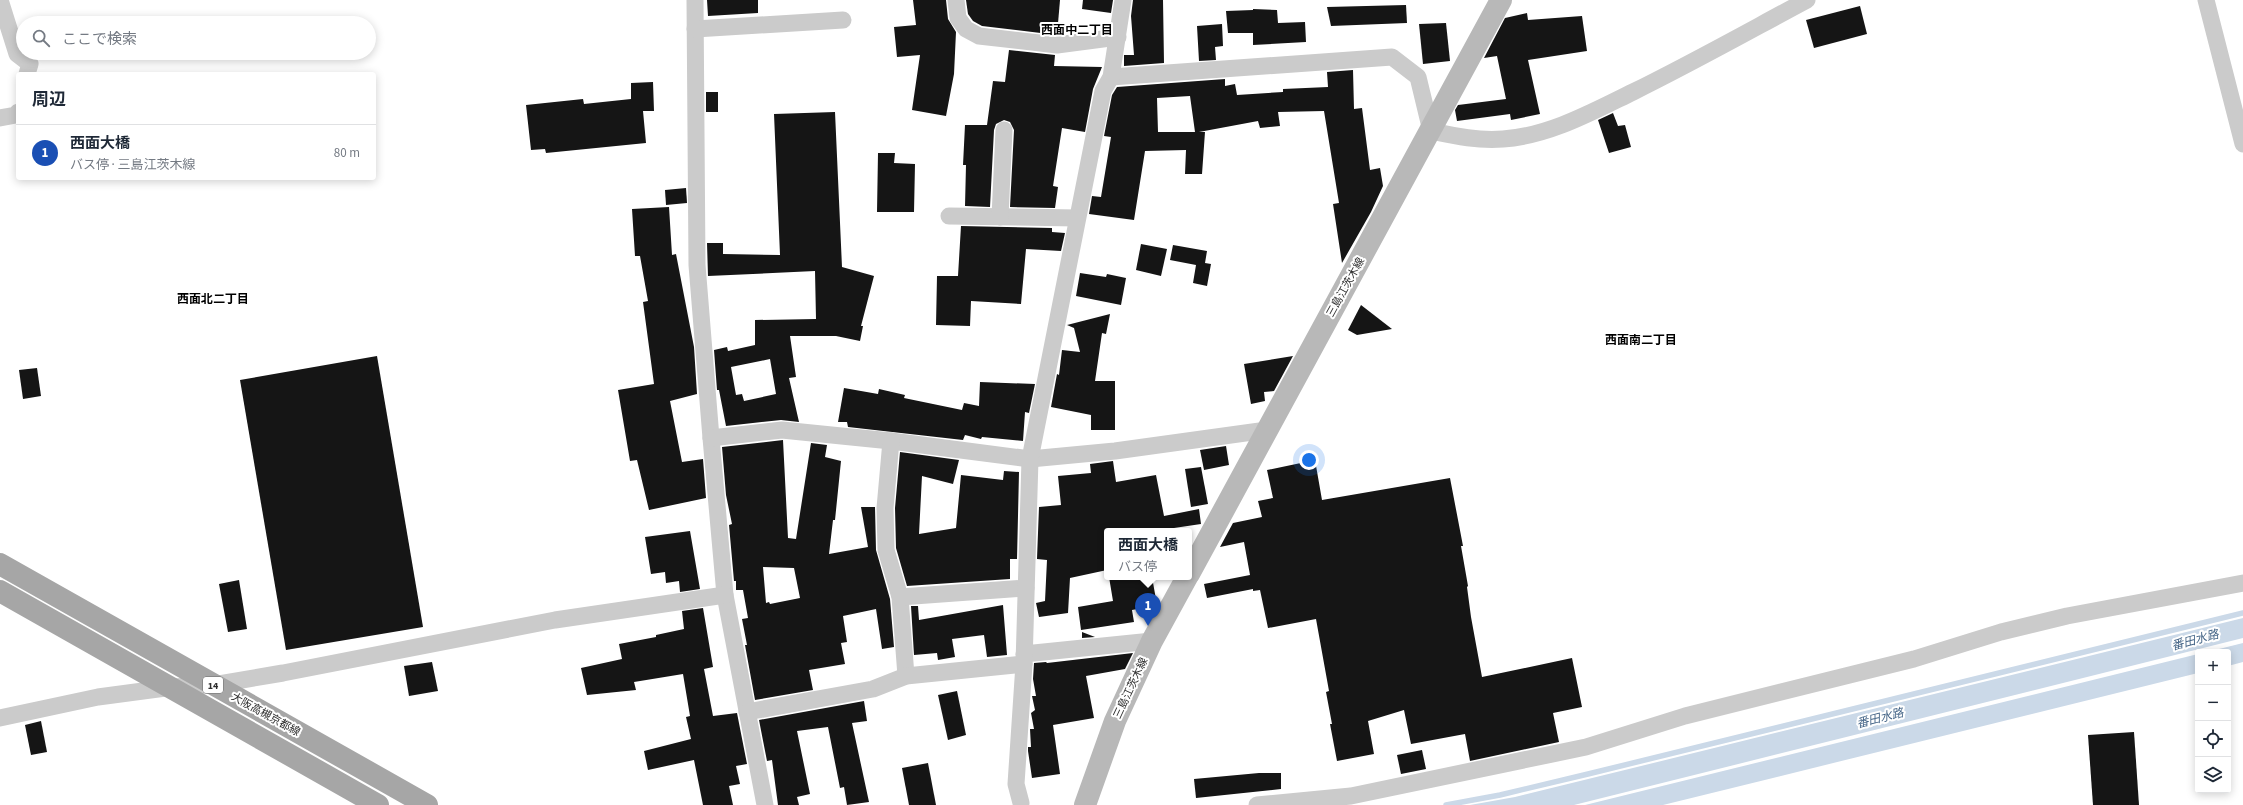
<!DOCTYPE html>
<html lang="ja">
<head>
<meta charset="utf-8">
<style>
	:root { --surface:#fff; --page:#f6f6f7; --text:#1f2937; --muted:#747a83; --line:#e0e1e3; --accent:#ea580c }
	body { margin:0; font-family:"Source Sans 3","Noto Sans JP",sans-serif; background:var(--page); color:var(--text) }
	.controls { position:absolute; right:12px; bottom:12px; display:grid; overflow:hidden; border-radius:4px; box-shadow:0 2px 10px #0003 }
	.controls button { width:36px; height:36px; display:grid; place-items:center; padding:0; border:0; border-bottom:1px solid var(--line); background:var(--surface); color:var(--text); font:20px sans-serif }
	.you { position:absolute; left:1309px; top:460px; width:14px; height:14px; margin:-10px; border:3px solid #fff; border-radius:50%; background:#1a73e8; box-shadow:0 0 0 6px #1a73e833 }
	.badge { display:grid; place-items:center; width:26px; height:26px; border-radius:50%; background:var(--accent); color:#fff; font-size:13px; font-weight:700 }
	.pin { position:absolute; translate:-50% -33px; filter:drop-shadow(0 1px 2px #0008) }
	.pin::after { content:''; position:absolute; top:21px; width:14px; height:12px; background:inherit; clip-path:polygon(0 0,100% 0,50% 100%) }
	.popup { position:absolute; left:1104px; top:528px; width:88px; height:52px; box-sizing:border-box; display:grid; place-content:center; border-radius:4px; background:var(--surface); filter:drop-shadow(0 1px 3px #0005); font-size:13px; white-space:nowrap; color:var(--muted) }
	.popup b { font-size:15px; color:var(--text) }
	.popup::after { content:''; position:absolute; left:50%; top:100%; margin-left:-8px; border:8px solid transparent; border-top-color:var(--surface) }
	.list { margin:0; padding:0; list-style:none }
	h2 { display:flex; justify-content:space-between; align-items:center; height:52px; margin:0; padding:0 16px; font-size:17px }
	h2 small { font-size:13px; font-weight:400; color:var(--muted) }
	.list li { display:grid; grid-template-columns:26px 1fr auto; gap:12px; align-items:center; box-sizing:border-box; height:56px; padding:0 16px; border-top:1px solid var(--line) }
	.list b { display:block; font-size:15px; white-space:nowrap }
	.list p { margin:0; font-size:13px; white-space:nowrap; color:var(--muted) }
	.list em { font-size:13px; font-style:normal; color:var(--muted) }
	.icon { flex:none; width:22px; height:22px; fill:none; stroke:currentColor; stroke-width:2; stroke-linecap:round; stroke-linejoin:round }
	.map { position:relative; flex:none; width:2243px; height:805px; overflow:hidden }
	.search { position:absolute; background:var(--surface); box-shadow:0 2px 10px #0003; left:16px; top:16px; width:360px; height:44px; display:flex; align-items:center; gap:10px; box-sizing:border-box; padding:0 14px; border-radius:22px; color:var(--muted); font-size:15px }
	.panel { position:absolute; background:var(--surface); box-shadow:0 2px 10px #0003; left:16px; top:72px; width:360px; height:108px; border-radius:4px }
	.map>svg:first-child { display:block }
</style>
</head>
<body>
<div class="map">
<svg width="2243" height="805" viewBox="0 0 2243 805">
	<rect width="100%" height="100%" fill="#fff"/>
	<g fill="#cbd9e8">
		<polygon points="2243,618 2243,638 1574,805 1470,805 1515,797"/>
		<polygon points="2243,643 2243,662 2228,666 2228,652 2207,652"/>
		<polygon points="2198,654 2198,673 1663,805 1585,805"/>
	</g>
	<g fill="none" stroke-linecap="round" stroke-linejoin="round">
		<polyline stroke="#cbd9e8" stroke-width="5.5" points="1446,805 1500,795 1588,774 2243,613"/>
	</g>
	<g fill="#151515" fill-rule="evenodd">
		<polygon points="707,0 758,0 758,13 708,16"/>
		<polygon points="913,0 946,0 948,19 956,32 954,74 946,116 912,110 920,55 897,57 894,27 916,25"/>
		<polygon points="966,0 1060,0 1057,35 982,26 973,21 968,14"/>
		<polygon points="1083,0 1113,0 1111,13 1082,9"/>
		<polygon points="1133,0 1163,0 1164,63 1124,66 1124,55 1134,55 1131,16"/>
		<polygon points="1406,5 1407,23 1331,26 1327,7"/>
		<polygon points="1860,6 1867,34 1814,48 1806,20"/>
		<polygon points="1253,9 1277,10 1278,23 1305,22 1306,42 1253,45 1253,33 1228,33 1226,11 1253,10"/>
		<polygon points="1527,13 1528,20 1582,16 1587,51 1528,60 1540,114 1511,120 1510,114 1457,121 1455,110 1458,105 1506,99 1497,56 1484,58 1505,18"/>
		<polygon points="1446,23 1450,61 1423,64 1419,24"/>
		<polygon points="1222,24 1223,46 1215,47 1216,60 1199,61 1197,26"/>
		<polygon points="1009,50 1055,55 1054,66 1102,67 1093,89 1085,132 1062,128 1053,186 1058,187 1055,208 1010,207 1014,130 1010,122 1004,120 996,124 994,130 990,207 965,206 966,165 963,165 965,125 987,125 993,81 1005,82"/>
		<path d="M1353 70 1354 109 1362 108 1370 170 1380 168 1383 186 1371 212 1342 263 1333 204 1339 203 1324 111 1278 112 1280 126 1260 128 1258 121 1199 132H1205L1202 174H1185L1186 150 1145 151 1134 220 1089 214 1092 196 1101 197 1111 137 1104 136 1112 95 1117 87 1225 79V86L1235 84 1237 95 1283 92V89L1328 87 1327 72ZM1190 96 1195 132H1158L1157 98Z"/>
		<polygon points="653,82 654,111 643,111 646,143 546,153 545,149 531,150 526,105 583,99 584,104 631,99 631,83"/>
		<rect x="706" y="92" width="12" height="20"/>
		<path d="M835 112 842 267 874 276 861 326H863L860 341 836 336H790L796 377 789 378 799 422 781 420 726 426 719 390H717L714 350 727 347 728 351 755 345V320L816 319 815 271 708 276 707 243H723V254L780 255 774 114ZM770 359 776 394 744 401 742 394 736 395 731 367Z"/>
		<polygon points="1613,113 1618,126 1625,125 1631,147 1609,153 1598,120"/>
		<polygon points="878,153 895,153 894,163 915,164 914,212 877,212"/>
		<polygon points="686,188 687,203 666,205 665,190"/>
		<polygon points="669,207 672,255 676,254 694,347 697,394 670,401 682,462 703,459 706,498 649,510 637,460 630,461 618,390 654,384 643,302 648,301 640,256 635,256 632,209"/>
		<polygon points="961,226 1052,228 1052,232 1065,233 1061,251 1026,249 1021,304 971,301 970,326 936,325 937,276 958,276"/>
		<polygon points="1141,244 1167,249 1161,276 1136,270"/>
		<polygon points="1173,245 1207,251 1205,263 1211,264 1207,286 1193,283 1196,265 1170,260"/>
		<polygon points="1080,273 1106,277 1107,274 1126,278 1121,305 1076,296"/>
		<polygon points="1361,305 1392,329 1357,335 1348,330"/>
		<polygon points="1110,314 1106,334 1102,333 1095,381 1115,381 1115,430 1091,430 1091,415 1051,407 1057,374 1059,375 1062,350 1080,352 1074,328 1067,325"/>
		<polygon points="377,356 423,627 286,650 240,380"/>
		<polygon points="1293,356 1274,391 1264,392 1265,401 1251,404 1244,364"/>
		<polygon points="37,368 41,396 23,399 19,370"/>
		<polygon points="980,382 1035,384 1029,413 1025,412 1023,441 982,437 981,439 965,435 963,440 848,427 847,422 838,422 844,388 878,394 879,389 905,395 904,398 962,410 964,403 979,406"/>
		<path d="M783 440 788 538 796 539 811 443 827 445 825 457 841 461 835 520H833L829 554 868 547 861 507H875L876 550 890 599 894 647 882 649 876 609 843 616 847 642 841 643 845 664 809 670 813 690 755 700 745 645H747L742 619 748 618 743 590H736V581H734L729 525 732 524 726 495 722 447ZM763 567 794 568 800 598 770 604 769 602 766 603Z"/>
		<polygon points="1226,446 1229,465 1204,470 1200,450"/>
		<polygon points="900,452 959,460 953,484 922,476 919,534 956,528 961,475 1003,480 1004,471 1019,472 1017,559 1010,559 1010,579 907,586 896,548 895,508"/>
		<polygon points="1315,460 1322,500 1450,478 1463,546 1461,546 1468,586 1467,587 1471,617 1482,677 1572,658 1582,707 1553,713 1559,742 1470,761 1465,734 1411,744 1404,710 1368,721 1374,754 1337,761 1330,724 1332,724 1326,692 1329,691 1316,619 1268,628 1260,590 1253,591 1253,589 1207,598 1204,584 1250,575 1244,542 1220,547 1233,523 1262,517 1258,501 1273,498 1267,470"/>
		<polygon points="1113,461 1116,482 1156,475 1164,516 1199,509 1201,524 1174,528 1175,531 1107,531 1107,570 1070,578 1068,613 1039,617 1036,603 1045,601 1047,560 1037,559 1039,507 1061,505 1058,476 1091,473 1090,464"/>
		<polygon points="1201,467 1208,504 1191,507 1185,469"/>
		<polygon points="690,531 700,589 680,592 679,581 666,583 665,572 651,574 645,537"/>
		<polygon points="1109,577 1152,577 1157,605 1132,610 1134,622 1081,630 1078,607 1113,601"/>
		<polygon points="239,580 247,629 228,632 219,584"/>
		<polygon points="1003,605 1007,655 987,657 984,635 952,639 955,657 938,660 937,653 914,655 911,606 918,606 919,620"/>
		<polygon points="703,608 713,667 704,669 713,716 737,713 747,764 736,766 740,784 729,786 733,805 703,805 694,760 648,770 644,751 691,739 686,717 690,716 683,674 634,682 636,690 587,695 581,668 622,659 619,644 656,637 656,635 684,629 682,611"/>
		<polygon points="1082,632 1095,637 1082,638"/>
		<polygon points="1133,653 1125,669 1086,676 1094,718 1053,725 1060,774 1032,778 1028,751 1028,747 1031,747 1030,729 1034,729 1031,713 1035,710 1032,696 1036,696 1033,679 1034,663 1046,662 1047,663"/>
		<polygon points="432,662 438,691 409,696 404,666"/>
		<polygon points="957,691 966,735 948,740 938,695"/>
		<polygon points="864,701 867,721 852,723 869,802 847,805 844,787 840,788 828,727 797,731 810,794 797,797 799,805 778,805 772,760 767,761 759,720"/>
		<polygon points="41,721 47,752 31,755 25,725"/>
		<polygon points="2134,732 2139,805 2093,805 2088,735"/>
		<polygon points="1422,750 1426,769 1401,774 1397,755"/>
		<polygon points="928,763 936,805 909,805 902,768"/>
		<polygon points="1259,773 1281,773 1281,789 1196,798 1194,779"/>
	</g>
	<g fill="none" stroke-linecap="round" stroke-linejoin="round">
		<g stroke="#cbcbcb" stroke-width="17">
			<polyline points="0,0 17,54 30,64 27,74"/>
			<polyline points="695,0 697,265 711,438 725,595 765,805"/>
			<polyline points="956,0 958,18 966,29 979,36 1057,45 1118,37"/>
			<polyline points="2206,0 2243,144"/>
			<polyline points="695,29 843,20"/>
			<path d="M1111 77 1392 57 1418 77 1431 131C1455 136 1478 141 1503 139 1549 136 1592 112 1633 92 1692 63 1749 31 1807 0"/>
			<polyline points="0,118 16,115 18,112"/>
			<polyline points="949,216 1077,218"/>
			<polyline points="1000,217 1004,130"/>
			<polyline points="711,438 782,430 891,441 1030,459 1115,451 1267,430"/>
			<polyline points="891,441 885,508 886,550 900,597 906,676"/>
			<polyline points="900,597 1026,588"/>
			<polyline points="1024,654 1152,641"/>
			<polyline points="747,712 873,689 906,676 1024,664"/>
			<polyline points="0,718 98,697 173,687 213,685 283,673 555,620 725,595"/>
			<polyline points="1021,803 1016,784 1024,664 1030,459 1103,91 1111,77 1123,0"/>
			<polyline points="1257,805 1351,796 1586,747 1685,716 1914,659 2001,632 2067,616 2243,583"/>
		</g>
		<g stroke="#b8b8b8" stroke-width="22">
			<polyline points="1189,574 1501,0"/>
			<polyline points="1085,805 1115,721 1152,641 1187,577"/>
		</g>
		<g stroke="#a6a6a6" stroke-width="22">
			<polyline points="0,564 427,805"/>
			<polyline points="0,591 378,805"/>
		</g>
	</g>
	<g text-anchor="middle" stroke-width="4" stroke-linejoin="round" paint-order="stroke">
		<rect fill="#fff" stroke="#6d6d6d" stroke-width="1" x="203" y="677" width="20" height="16" rx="3"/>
		<g font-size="10" font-weight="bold" fill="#2e2e2e">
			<text x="213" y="689">14</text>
		</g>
		<g font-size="11" fill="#2e2e2e" stroke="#fff">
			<text transform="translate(1345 287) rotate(-61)" y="4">三島江茨木線</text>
			<text transform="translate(1130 688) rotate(-65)" y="4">三島江茨木線</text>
			<text transform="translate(266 714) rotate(29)" y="4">大阪高槻京都線</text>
		</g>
		<g font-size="12" font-weight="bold" fill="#000" stroke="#fff">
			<text x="1077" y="34">西面中二丁目</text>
			<text x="213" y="303">西面北二丁目</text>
			<text x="1641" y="344">西面南二丁目</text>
		</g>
		<g font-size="12" font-style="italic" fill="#456587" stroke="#fff">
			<text transform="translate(2195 640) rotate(-15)" y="4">番田水路</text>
			<text transform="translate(1880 718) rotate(-14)" y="4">番田水路</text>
		</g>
	</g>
</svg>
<div class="controls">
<button>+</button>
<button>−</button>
<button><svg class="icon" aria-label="locate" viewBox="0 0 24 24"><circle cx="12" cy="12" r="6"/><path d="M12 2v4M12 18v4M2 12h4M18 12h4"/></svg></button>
<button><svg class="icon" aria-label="layers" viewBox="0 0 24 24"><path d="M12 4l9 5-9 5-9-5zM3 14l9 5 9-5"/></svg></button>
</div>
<div class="you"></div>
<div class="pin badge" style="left:1148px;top:626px;background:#1a4fb4">1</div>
<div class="popup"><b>西面大橋</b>バス停</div>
<div class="search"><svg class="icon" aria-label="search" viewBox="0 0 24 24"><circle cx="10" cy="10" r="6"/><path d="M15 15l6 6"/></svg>ここで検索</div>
<section class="panel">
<h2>周辺<small></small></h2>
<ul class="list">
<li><span class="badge" style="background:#1a4fb4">1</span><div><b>西面大橋</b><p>バス停 · 三島江茨木線</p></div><em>80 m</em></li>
</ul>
</section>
</div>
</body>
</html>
